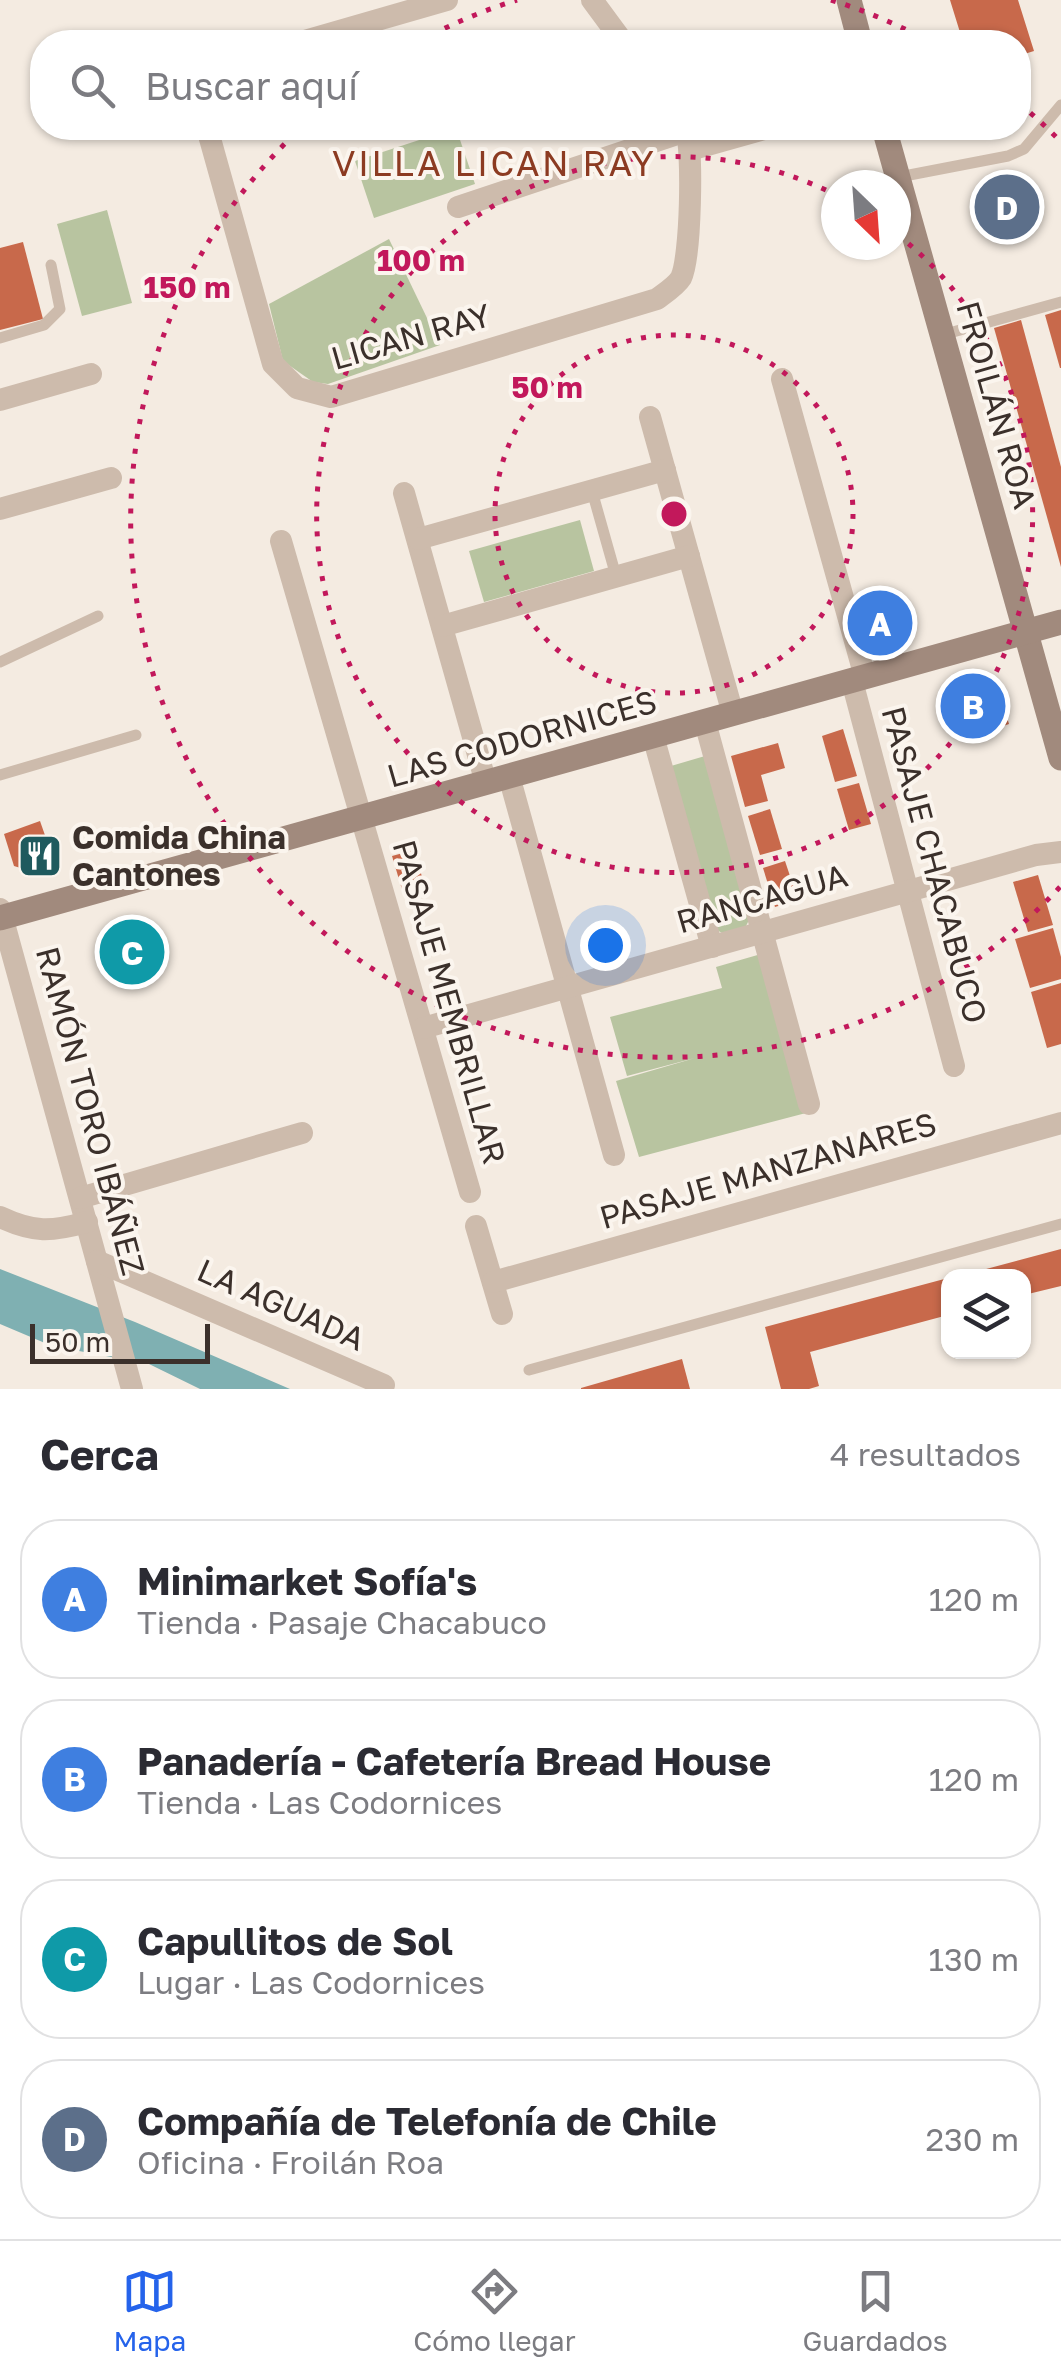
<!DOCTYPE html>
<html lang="es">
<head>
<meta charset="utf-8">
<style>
	:root { --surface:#fff; --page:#f2f2f3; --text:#2b2b33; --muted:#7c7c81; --line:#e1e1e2; --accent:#2563eb }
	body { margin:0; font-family:"Golos Text",sans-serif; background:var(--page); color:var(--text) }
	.controls { position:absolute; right:30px; bottom:30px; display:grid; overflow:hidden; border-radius:20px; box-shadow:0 2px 8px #0004 }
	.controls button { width:90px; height:90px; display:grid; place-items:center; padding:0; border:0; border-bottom:2px solid var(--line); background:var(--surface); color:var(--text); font:50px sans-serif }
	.compass { position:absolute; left:821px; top:170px; width:90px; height:90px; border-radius:50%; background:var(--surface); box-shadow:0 2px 8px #0004; rotate:155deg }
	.scale { position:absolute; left:30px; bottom:25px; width:180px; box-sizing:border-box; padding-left:10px; border:5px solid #3b302b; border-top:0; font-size:28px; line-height:35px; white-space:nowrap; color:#3b302b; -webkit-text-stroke:8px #fbf5ee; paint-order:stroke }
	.you { position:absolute; left:605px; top:945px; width:35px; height:35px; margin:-25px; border:8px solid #fff; border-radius:50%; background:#1a73e8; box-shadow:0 0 0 15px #1a73e833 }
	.badge { display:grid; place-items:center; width:65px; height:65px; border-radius:50%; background:var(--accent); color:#fff; font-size:32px; font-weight:700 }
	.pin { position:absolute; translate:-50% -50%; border:5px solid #fff; box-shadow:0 2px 10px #0006 }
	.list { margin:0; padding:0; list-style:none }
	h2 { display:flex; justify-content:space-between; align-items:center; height:130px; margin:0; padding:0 40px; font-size:42px }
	h2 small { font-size:32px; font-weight:400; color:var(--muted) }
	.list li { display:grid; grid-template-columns:65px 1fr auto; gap:30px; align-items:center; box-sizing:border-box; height:160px; margin:0 20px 20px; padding:0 20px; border:2px solid var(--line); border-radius:40px }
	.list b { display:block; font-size:38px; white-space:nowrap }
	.list p { margin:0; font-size:32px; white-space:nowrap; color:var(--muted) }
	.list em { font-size:32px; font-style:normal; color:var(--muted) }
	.icon { flex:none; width:55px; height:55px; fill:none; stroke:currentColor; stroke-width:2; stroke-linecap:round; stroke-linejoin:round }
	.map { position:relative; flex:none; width:1061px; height:1389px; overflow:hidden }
	.search { position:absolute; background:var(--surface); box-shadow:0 2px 8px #0004; left:30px; right:30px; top:30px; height:110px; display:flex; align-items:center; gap:25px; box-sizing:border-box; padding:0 35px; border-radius:40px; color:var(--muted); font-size:38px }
	.sheet { height:850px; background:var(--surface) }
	nav { display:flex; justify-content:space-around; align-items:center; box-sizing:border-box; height:140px; border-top:2px solid var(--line); background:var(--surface); font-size:28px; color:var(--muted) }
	nav a { display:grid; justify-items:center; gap:5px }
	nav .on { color:var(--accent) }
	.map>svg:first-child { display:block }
</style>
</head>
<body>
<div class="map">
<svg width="1061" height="1389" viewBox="0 0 1061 1389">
	<rect width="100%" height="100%" fill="#f4ebe1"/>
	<g fill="#b8c4a0">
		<polygon points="456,128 475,184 374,218 355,161"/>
		<polygon points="107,210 132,303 82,316 57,224"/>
		<polygon points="389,239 440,345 328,384 313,382 283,361 269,304"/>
		<polygon points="580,520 594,571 484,602 469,551"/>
		<polygon points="705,756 749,920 745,928 722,933 717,930 671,766"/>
		<polygon points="761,954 806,1113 639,1157 616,1081 695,1058 627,1076 610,1017 722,988 716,967"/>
	</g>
	<polygon fill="#7fb0b2" points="0,1269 135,1322 290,1389 200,1389 149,1364 52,1346 0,1324"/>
	<g fill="#c8694b">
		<polygon points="950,0 1018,0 1034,51 1018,56 1018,42 963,42"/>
		<polygon points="23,242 43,319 0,330 0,248"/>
		<polygon points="1061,310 1061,368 1060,368 1045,315"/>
		<polygon points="1021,320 1061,467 1061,567 994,328"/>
		<polygon points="874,598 880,616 892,612 897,629 869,637 859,602"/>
		<polygon points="997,685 1009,724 979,734 971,710 946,717 941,702"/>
		<polygon points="843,729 857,776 835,782 822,736"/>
		<polygon points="778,743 785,768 761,775 768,801 745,807 731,756"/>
		<polygon points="859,783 871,824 849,830 837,789"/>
		<polygon points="770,809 782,849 760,855 748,816"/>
		<polygon points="40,821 54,861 27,870 14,866 4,834"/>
		<polygon points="414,850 426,890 404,896 392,856"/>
		<polygon points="785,861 798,900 775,907 763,868"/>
		<polygon points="1038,875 1053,925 1028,932 1013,882"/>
		<polygon points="142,921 156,975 122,983 109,930"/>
		<polygon points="1053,928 1061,957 1061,979 1030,988 1015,939"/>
		<polygon points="1061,983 1061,1044 1047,1048 1031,992"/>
		<polygon points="1061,1249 1061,1286 1024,1295 1024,1276 960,1276"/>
		<polygon points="948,1278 948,1315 810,1352 819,1386 809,1389 781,1389 765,1327"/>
		<polygon points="682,1359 690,1389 581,1389 581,1388"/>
	</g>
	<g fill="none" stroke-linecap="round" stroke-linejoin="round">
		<g stroke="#cdbbac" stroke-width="11">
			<polyline points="899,177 1008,156 1024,149 1061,105"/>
			<polyline points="942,335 1061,302"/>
			<polyline points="0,338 44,325 60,309 51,265"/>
			<polyline points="592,491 616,576"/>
			<polyline points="0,662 98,616"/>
			<polyline points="0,775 136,735"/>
			<polyline points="529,1370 1061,1224"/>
		</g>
		<g stroke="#cdbbac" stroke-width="22">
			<polyline points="592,0 623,42"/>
			<polyline points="301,42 447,0"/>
			<path d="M207 128 273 364 297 388 331 397 657 299C665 293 676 286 681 278 691 257 693 150 686 128"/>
			<polyline points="690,150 768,128"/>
			<polyline points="458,207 695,128"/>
			<polyline points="782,379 865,677"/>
			<polyline points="0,400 91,374"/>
			<polyline points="650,417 733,714"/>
			<polyline points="404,493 486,783"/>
			<polyline points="0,509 111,478"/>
			<polyline points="418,539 665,470"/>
			<polyline points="281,541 470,1192"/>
			<polyline points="442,626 689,556"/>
			<polyline points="852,681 954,1066"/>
			<polyline points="705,722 809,1104"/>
			<polyline points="653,736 712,947"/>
			<polyline points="509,776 614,1155"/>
			<polyline points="0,909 132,1389"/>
			<polyline points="423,1028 1036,855 1061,852"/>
			<polyline points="80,1198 302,1133"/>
			<path d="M0 1217C34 1233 51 1232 87 1222"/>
			<polyline points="476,1226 502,1314"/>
			<polyline points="97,1261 384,1385"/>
			<polyline points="493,1282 1061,1123"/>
		</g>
		<g stroke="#a18a7d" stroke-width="25">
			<polyline points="849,0 860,42"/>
			<polyline points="884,128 1061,758"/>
			<polyline points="0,918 1061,622"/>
		</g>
	</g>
	<g fill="none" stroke="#c2185b" stroke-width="5" stroke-dasharray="5 10">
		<circle cx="674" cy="514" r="179"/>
		<path d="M897 234A358 358 0 1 1 834 194"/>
		<path d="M1060 887A537 537 0 1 1 301 128M418 42A537 537 0 0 1 517 0M831 0A537 537 0 0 1 930 42M1019 103A537 537 0 0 1 1060 141"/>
	</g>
	<defs>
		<symbol id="restaurant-square" viewBox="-11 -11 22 22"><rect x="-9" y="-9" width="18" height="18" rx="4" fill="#1f5a5e" stroke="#fbf5ee"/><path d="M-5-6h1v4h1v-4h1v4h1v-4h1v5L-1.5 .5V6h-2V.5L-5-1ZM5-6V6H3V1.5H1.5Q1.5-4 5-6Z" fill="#fff"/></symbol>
	</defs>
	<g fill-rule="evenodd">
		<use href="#restaurant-square" x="15" y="831" width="50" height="50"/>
	</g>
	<g text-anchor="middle" stroke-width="8" stroke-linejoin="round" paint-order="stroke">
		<g font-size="32" fill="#3b302b" stroke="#fbf5ee">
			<text transform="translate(411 337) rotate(-16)" y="11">LICAN RAY</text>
			<text transform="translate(996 405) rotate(74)" y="11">FROILÁN ROA</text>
			<text transform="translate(522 739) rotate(-16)" y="11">LAS CODORNICES</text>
			<text transform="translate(934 865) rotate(75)" y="11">PASAJE CHACABUCO</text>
			<text transform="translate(762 899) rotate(-16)" y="11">RANCAGUA</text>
			<text transform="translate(449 1002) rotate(74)" y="11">PASAJE MEMBRILLAR</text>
			<text transform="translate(90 1111) rotate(75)" y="11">RAMÓN TORO IBÁÑEZ</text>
			<text transform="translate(768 1171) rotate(-16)" y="11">PASAJE MANZANARES</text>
			<text transform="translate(281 1305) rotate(24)" y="11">LA AGUADA</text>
		</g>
		<g font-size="32" font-weight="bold" fill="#3b302b" stroke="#fbf5ee" text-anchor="start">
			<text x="72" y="849">Comida China<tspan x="72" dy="37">Cantones</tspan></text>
		</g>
		<g font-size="35" letter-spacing="2.5" fill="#8c3b22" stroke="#fbf5ee">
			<text x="494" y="176">VILLA LICAN RAY</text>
		</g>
	</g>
	<circle cx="674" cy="514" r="15" fill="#c2185b" stroke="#fbf5ee" stroke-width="5"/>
	<g font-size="30" text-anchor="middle" font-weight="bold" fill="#c2185b" stroke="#fbf5ee" stroke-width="8" stroke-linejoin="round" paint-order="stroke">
		<text x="421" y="271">100 m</text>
		<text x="187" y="298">150 m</text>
		<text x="547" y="398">50 m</text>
	</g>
</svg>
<div class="controls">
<button><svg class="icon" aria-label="layers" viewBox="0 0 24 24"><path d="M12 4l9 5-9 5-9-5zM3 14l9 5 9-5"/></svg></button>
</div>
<svg class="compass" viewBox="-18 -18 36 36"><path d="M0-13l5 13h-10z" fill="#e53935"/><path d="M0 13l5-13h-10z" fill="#7c7c81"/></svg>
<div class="scale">50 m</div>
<div class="you"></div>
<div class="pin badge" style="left:880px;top:623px;background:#3f7fe0">A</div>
<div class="pin badge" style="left:973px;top:706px;background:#3f7fe0">B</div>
<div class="pin badge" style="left:132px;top:952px;background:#0f9aa8">C</div>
<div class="pin badge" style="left:1007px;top:207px;background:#5c6f8a">D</div>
<div class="search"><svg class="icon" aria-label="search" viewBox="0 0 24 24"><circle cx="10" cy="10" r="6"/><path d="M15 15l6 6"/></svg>Buscar aquí</div>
</div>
<section class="sheet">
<h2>Cerca<small>4 resultados</small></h2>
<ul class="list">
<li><span class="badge" style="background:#3f7fe0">A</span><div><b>Minimarket Sofía's</b><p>Tienda · Pasaje Chacabuco</p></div><em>120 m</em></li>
<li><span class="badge" style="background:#3f7fe0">B</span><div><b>Panadería - Cafetería Bread House</b><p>Tienda · Las Codornices</p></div><em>120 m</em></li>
<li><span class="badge" style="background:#0f9aa8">C</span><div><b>Capullitos de Sol</b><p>Lugar · Las Codornices</p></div><em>130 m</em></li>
<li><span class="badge" style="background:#5c6f8a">D</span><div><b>Compañía de Telefonía de Chile</b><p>Oficina · Froilán Roa</p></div><em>230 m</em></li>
</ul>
</section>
<nav>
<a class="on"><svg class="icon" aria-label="map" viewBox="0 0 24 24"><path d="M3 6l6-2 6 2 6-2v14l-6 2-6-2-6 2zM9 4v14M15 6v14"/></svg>Mapa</a>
<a><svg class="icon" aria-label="directions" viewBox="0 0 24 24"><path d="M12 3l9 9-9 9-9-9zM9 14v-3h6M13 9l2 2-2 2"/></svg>Cómo llegar</a>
<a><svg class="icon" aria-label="saved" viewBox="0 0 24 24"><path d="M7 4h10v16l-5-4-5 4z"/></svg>Guardados</a>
</nav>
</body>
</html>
